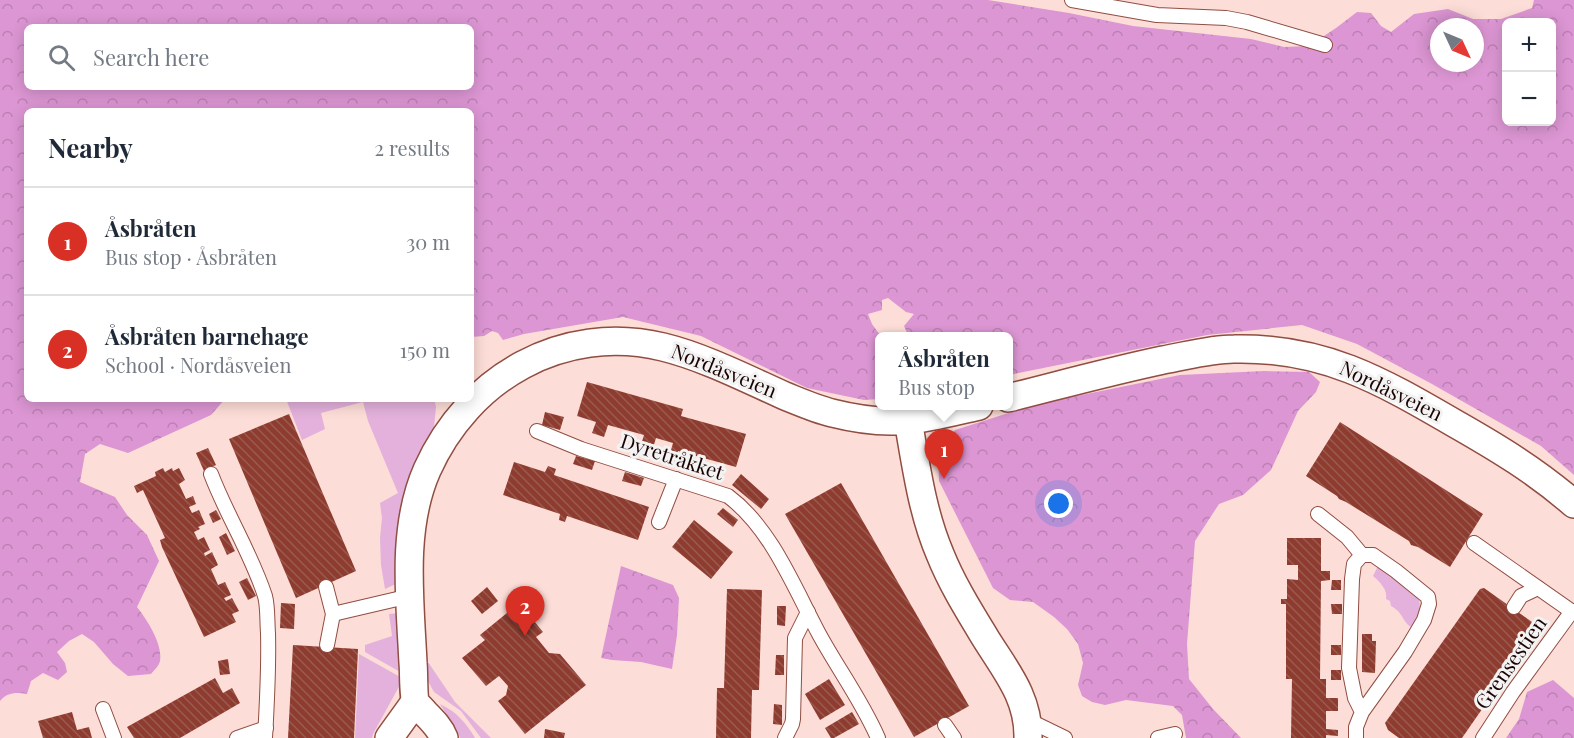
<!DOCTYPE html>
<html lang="en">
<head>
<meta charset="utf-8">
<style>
	:root { --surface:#fff; --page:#f2f2f3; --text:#1f2937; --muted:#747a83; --line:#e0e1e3; --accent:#d93025 }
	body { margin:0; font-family:"Playfair Display",serif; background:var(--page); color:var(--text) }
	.controls { position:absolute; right:18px; top:18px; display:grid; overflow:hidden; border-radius:9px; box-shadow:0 3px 15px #0003 }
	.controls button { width:54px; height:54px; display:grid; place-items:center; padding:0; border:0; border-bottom:2px solid var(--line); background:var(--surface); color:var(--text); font:30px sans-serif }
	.compass { position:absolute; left:1430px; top:18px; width:54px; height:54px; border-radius:50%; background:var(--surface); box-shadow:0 3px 15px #0003; rotate:134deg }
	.you { position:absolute; left:1059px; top:504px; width:21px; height:21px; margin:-15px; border:4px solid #fff; border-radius:50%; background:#1a73e8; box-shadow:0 0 0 9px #1a73e833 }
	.badge { display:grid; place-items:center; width:39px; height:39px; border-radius:50%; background:var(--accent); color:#fff; font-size:20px; font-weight:700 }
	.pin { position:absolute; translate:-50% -50px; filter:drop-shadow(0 2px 3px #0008) }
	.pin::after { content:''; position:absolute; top:32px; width:21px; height:18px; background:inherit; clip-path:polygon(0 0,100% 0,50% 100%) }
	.popup { position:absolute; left:875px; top:332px; width:138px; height:78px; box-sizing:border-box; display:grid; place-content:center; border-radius:9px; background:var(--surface); filter:drop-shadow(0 2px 4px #0005); font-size:20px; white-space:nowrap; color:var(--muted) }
	.popup b { font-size:22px; color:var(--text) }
	.popup::after { content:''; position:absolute; left:50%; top:100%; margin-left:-12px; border:12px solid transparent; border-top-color:var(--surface) }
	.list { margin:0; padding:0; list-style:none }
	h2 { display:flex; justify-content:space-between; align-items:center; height:78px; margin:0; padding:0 24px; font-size:26px }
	h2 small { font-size:20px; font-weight:400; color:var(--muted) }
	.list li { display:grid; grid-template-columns:39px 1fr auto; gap:18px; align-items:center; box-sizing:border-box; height:108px; padding:0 24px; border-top:2px solid var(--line) }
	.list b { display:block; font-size:22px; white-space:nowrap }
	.list p { margin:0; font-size:20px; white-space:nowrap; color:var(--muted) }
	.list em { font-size:20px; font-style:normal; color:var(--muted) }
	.icon { flex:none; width:33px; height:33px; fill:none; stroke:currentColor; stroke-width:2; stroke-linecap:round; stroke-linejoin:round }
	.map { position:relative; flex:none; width:1574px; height:738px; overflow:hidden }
	.search { position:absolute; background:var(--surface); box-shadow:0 3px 15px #0003; left:24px; top:24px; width:450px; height:66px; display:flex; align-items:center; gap:15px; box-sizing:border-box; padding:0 21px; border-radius:9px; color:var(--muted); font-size:22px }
	.panel { position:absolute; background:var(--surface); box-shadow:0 3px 15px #0003; left:24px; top:108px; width:450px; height:294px; border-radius:9px }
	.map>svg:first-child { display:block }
</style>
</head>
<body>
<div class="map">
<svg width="1574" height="738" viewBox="0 0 1574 738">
	<defs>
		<pattern id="forest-crowns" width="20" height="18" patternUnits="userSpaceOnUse" patternTransform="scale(1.5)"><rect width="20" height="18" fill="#dc96d3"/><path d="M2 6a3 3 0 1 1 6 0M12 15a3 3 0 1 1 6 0" fill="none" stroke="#bc80b4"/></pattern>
		<pattern id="building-back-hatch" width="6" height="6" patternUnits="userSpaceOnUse" patternTransform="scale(1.5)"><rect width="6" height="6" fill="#8e3c2f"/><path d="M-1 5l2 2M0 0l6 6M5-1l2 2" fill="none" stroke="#995a50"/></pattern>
	</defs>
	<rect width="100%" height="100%" fill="#fdddd7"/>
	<g fill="#e3b1db">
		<polygon points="286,399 417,399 435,402 436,407 434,427 416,463 398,583 385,589 381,565 380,538 382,518 380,503 398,493 368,421 363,402 321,413 325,429 302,440"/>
		<path d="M1378 566 1419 600C1422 610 1416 618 1411 627 1401 620 1404 613 1391 606L1390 601 1386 599C1388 590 1380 582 1373 576Z"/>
		<polygon points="399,613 402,673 365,652 365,645 392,636 389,614"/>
		<polygon points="359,654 402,678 401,683 373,734 372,738 355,738"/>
		<polygon points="426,659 455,702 491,738 481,738 461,711 434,692 428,681"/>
		<path d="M440 704C457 712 466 723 475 738H460L457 731Z"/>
	</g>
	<g fill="url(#forest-crowns)" fill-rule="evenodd">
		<path d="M0 0H988L1069 13 1133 26 1251 39 1284 47 1309 46 1336 28 1357 12 1371 13 1381 26 1391 32 1414 14 1448 9 1473 19H1501L1532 8 1534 0H1574V475L1541 446 1432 384 1357 344 1302 325 1207 335 1009 375 1008 336H910L908 335 904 326 914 314 906 312 888 298 882 300V310L868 314 872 324 880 335 879 399 864 400 807 388 701 336 623 317 524 334 503 340 498 333 492 331 484 336 471 337V111H27V399H225L211 415 128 453 100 444 85 454 80 482 115 497 127 515 147 535 159 561 137 607C147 620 163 644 160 661 159 666 154 670 151 674L128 676 113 664 94 642 82 634 69 641 57 652 65 663 67 672 58 680 43 673 31 681 27 694C17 692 7 692 0 701ZM1506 22H1552V122H1506ZM27 27H471V87H27ZM1439 27H1475V63H1439Z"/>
		<polygon points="1264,371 1309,372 1320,382 1316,392 1298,411 1271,470 1243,495 1219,504 1195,541 1187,644 1189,679 1213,709 1241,738 1186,738 1182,715 1173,706 1126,700 1105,705 1092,702 1082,696 1078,685 1083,663 1078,644 1067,629 1054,617 1033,602 1010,600 993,588 939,481 938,449 955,430 1037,404 1180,375"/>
		<polygon points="621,566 673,585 679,598 677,635 672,669 641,662 612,660 601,658"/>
		<polygon points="1553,680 1574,698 1574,738 1506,738 1519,719 1527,692"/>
	</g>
	<g fill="url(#building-back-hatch)">
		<polygon points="587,382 683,409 681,416 746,434 736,467 678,451 675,463 668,461 673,443 656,438 652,451 640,448 644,435 608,425 604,437 592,433 596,422 577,416"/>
		<polygon points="545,412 564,417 560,430 542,425"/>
		<polygon points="289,414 356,571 296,598 229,439"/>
		<polygon points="1340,422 1483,514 1450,567 1418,547 1411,545 1409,541 1346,502 1339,499 1337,496 1306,476"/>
		<polygon points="208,448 216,465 204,471 196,453"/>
		<polygon points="576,456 595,461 592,470 573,464"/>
		<polygon points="514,462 545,472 548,466 556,469 554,475 649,507 638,540 567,516 565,522 559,520 560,514 503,495"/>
		<polygon points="163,468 165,472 172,468 173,471 179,468 185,480 179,484 186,499 193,496 196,504 189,507 192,513 199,510 205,524 198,527 200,529 194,532 198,540 204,537 210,550 204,553 205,556 212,552 218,565 211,569 218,585 225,582 231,595 224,598 226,601 232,598 239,611 232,614 236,622 204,637 162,547 160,540 165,538 143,490 137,493 134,486 156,476 155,472"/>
		<polygon points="625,472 644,478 641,486 622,481"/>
		<polygon points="741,474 769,499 761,509 732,485"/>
		<polygon points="841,483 969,706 914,737 785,514"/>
		<polygon points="723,508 738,520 733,527 717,514"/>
		<polygon points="216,510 221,519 213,523 209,514"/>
		<polygon points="694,520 733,552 711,579 672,547"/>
		<polygon points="226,533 235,551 227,555 219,537"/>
		<polygon points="1287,538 1321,538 1321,571 1330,571 1330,580 1321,581 1320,679 1326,679 1326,698 1338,698 1338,711 1326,711 1326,729 1338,730 1338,736 1326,735 1326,738 1291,738 1292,679 1286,679 1286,604 1281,604 1281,599 1287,599 1287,579 1298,580 1298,565 1287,565"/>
		<polygon points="247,578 256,596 248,600 239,582"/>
		<polygon points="1332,580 1341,580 1341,590 1331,590"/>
		<polygon points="487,587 498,601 482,614 471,601"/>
		<polygon points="1484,588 1539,627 1462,738 1399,738 1388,730 1385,723 1480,589"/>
		<polygon points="727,589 762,590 759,690 752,690 751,738 716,738 717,688 724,688"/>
		<polygon points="281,603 295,604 294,629 280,628"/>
		<polygon points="519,603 543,632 536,637 549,653 560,654 586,685 525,734 498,701 506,695 508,686 499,676 486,686 462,658 485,640 480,635"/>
		<polygon points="1331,604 1342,604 1342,614 1332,614"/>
		<polygon points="777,606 786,606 785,626 777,625"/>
		<polygon points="1362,634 1372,634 1372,641 1376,641 1375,673 1362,672"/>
		<polygon points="293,645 358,649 354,738 288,738"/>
		<rect x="1331" y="645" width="10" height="10"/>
		<polygon points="776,655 784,655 784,675 775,675"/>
		<polygon points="228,659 230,674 220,675 218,661"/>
		<rect x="1331" y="670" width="10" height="10"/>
		<polygon points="215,678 223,693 232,688 240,703 180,738 134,738 127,727"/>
		<polygon points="829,679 845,705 820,720 805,694"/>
		<polygon points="774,704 782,705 782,725 773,724"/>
		<polygon points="72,712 77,730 89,727 92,738 43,738 38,721"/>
		<polygon points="852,712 859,724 834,738 831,738 825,728"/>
		<polygon points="545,729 565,733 564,738 544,738"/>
	</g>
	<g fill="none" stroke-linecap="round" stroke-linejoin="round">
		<defs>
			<g id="lane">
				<polyline points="1072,0 1157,15 1226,18 1247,22 1325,45"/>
				<path d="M537 431 581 449 728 496C771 528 794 587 819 634 838 669 862 701 878 738"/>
				<path d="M211 474C227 516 251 553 265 596 268 607 267 621 268 633 269 668 267 703 265 738"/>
				<polyline points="1318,514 1347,537 1362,555"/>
				<polyline points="659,522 676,479"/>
				<polyline points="1474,543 1574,613"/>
				<polyline points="326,587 333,614 327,645"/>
				<polyline points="1514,607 1521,596 1538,588"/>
				<polyline points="333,614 410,596"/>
				<polyline points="103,709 114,738"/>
				<polyline points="1028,720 1065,738"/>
				<polyline points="945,725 954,738"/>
				<polyline points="237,738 266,728"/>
				<polyline points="785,738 792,724 793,719 795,638 808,612"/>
				<polyline points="1158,738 1175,734"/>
				<polyline points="1356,738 1356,727 1362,712 1405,652 1424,620 1429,604 1428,597 1396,571 1373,555 1362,555 1354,564 1352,579 1349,668 1355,698 1362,712"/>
				<polyline points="1483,738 1513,692 1572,611"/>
			</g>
			<g id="street">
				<path d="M1008 398C1060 385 1111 371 1163 360 1186 356 1210 349 1234 349 1323 347 1380 380 1454 423 1498 448 1536 471 1574 504"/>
				<path d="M908 420C916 465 922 512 940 554 952 584 969 611 986 639 1006 671 1029 698 1028 738"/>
				<polyline points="389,738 415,702"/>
				<path d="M444 738C440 728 433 721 425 713 423 710 418 706 416 703 413 697 414 671 413 663 410 599 401 529 427 470 468 378 562 323 663 347 704 357 747 379 785 396 800 402 816 409 832 413 856 419 884 423 908 420 932 418 956 411 979 406"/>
			</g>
		</defs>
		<use href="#lane" stroke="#904d41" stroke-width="16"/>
		<use href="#street" stroke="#904d41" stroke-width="30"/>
		<use href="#lane" stroke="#fff" stroke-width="14"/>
		<use href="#street" stroke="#fff" stroke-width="27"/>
	</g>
	<g text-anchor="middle" stroke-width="6" stroke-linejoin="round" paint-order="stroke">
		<g font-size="20" fill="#1b0302" stroke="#f3f3f3">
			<text transform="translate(724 371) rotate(22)" y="7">Nordåsveien</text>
			<text transform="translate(1391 391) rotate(26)" y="7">Nordåsveien</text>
			<text transform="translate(672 457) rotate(18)" y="7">Dyretråkket</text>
			<text transform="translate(1511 663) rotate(-55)" y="7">Grensestien</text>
		</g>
	</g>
</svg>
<div class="controls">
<button>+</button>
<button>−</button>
</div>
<svg class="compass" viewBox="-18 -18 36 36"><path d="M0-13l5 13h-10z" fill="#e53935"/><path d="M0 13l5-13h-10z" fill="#747a83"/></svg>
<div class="you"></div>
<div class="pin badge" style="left:944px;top:479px">1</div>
<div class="popup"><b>Åsbråten</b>Bus stop</div>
<div class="pin badge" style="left:525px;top:636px">2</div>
<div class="search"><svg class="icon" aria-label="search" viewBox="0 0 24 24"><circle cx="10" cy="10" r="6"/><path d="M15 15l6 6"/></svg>Search here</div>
<section class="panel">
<h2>Nearby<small>2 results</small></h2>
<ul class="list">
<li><span class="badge">1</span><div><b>Åsbråten</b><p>Bus stop · Åsbråten</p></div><em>30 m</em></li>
<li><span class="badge">2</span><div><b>Åsbråten barnehage</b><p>School · Nordåsveien</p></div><em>150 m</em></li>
</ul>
</section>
</div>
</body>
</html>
